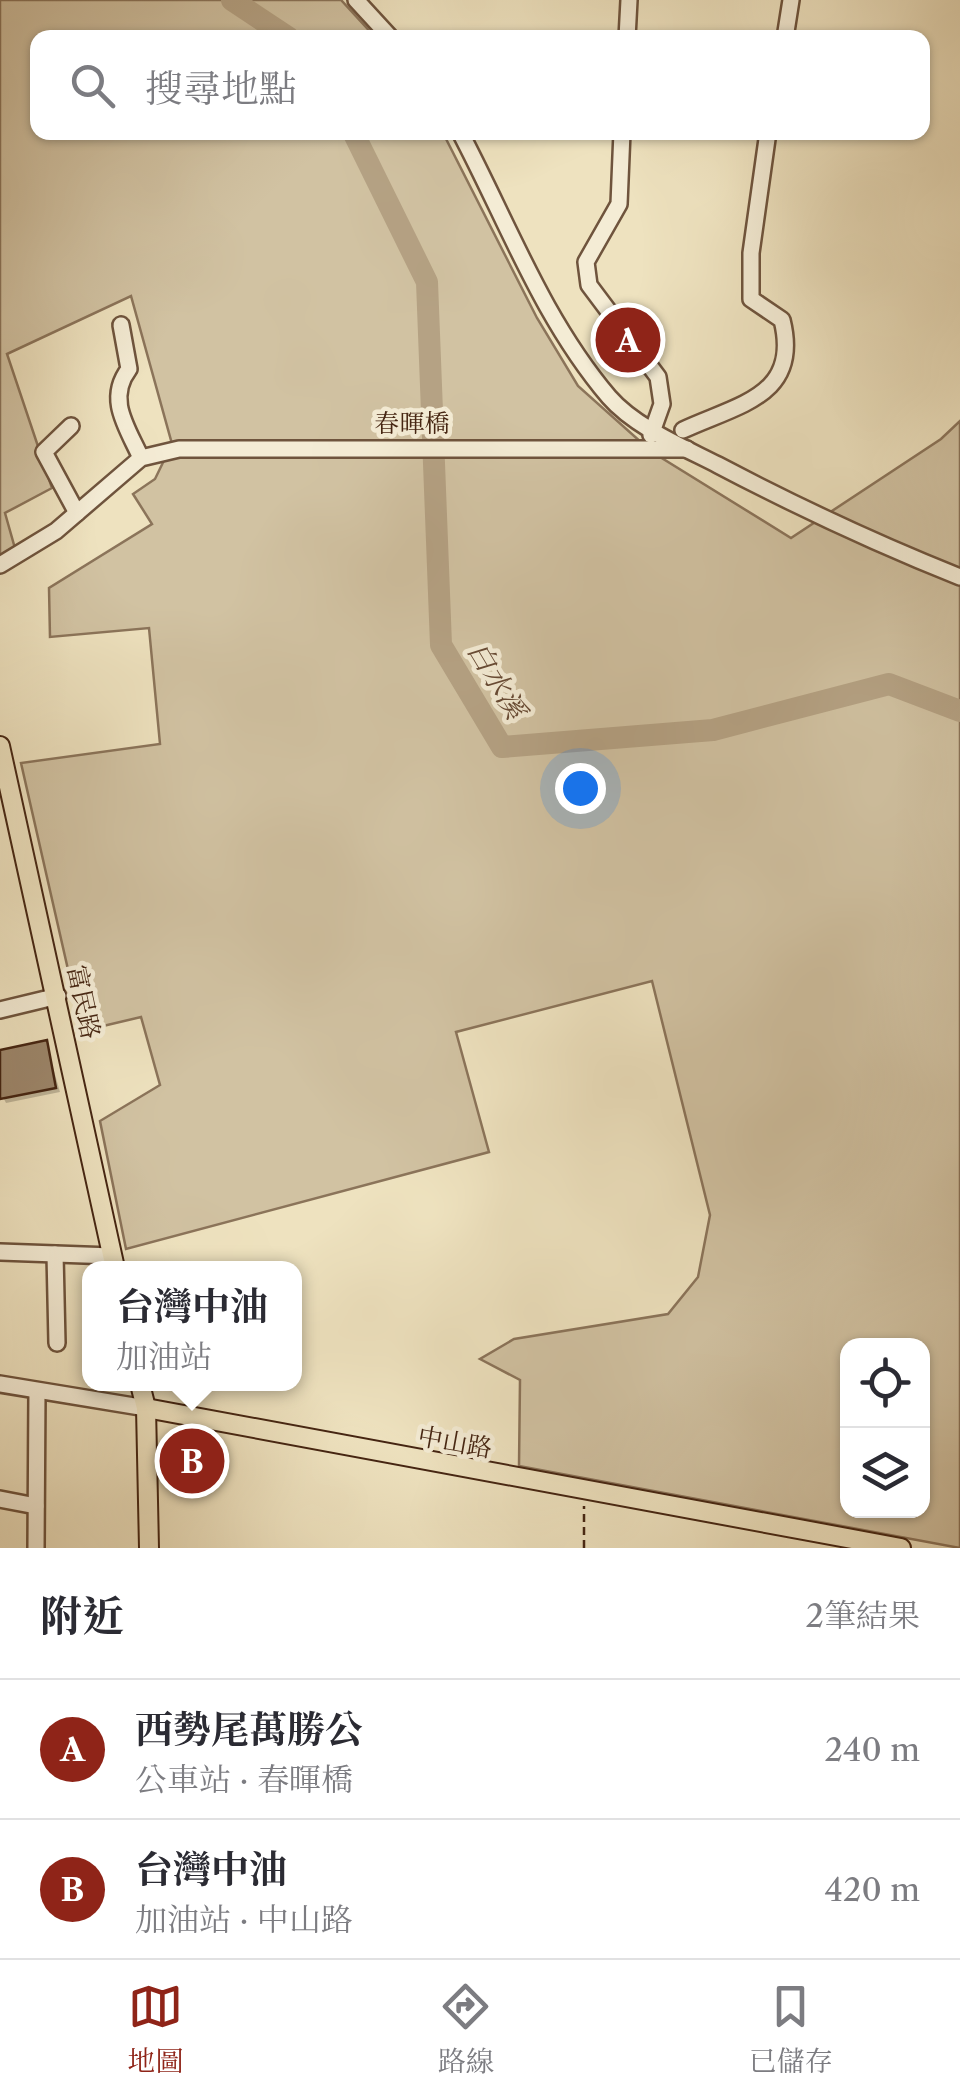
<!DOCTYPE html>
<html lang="zh-TW">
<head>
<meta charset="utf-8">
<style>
	:root { --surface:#fff; --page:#f7f7f7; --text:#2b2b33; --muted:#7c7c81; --line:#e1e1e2; --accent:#8f2418 }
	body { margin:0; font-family:"Libre Caslon Text","Noto Serif TC",serif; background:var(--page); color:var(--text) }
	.controls { position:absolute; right:30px; bottom:30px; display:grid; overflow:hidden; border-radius:20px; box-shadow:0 2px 8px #0004 }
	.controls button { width:90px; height:90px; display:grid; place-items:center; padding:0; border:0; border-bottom:2px solid var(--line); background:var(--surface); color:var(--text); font:50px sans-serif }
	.you { position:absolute; left:580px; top:788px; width:35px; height:35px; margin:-25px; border:8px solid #fff; border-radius:50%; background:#1a73e8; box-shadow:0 0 0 15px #1a73e833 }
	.badge { display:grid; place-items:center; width:65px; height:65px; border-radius:50%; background:var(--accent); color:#fff; font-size:32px; font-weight:700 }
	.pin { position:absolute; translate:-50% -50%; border:5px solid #fff; box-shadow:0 2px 10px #0006 }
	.popup { position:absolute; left:82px; top:1261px; width:220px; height:130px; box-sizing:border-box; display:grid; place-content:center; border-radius:20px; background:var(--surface); filter:drop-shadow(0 2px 8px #0005); font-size:32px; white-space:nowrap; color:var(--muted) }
	.popup b { font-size:38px; color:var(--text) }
	.popup::after { content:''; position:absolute; left:50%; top:100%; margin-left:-20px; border:20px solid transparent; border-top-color:var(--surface) }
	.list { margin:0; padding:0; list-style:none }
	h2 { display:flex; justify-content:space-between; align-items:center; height:130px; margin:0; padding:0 40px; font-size:42px }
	h2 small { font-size:32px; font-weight:400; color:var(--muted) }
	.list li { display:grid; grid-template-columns:65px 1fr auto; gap:30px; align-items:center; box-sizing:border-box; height:140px; padding:0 40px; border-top:2px solid var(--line) }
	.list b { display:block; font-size:38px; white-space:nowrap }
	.list p { margin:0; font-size:32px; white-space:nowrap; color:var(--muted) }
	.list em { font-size:32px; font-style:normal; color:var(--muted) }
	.icon { flex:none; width:55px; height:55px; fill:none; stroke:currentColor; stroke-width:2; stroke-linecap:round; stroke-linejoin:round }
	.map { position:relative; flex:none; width:960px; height:1548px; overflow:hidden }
	.search { position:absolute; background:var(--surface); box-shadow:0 2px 8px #0004; left:30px; right:30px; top:30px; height:110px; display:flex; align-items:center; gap:25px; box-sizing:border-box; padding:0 35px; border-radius:20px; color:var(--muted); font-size:38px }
	.sheet { height:410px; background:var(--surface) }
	nav { display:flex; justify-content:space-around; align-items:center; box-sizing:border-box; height:140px; border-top:2px solid var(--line); background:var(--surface); font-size:28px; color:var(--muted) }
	nav a { display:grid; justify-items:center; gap:5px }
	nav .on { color:var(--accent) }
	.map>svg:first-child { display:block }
</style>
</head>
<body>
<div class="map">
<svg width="960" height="1548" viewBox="0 0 960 1548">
	<rect width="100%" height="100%" fill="#eee2bf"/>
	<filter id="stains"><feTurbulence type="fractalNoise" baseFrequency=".002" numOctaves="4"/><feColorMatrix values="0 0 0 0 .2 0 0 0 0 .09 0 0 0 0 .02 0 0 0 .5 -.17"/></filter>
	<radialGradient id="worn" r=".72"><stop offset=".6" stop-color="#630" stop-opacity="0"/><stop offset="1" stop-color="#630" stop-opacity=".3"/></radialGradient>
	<path fill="#d1c2a2" stroke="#8b745a" stroke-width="2.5" fill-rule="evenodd" d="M0 0H341L375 37 38 38V132L443 133 537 318 578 386 652 452 791 538 941 439 960 421V1548L519 1466 520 1380 480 1359 514 1339 668 1314 698 1277 710 1215 652 981 456 1032 489 1152 126 1249 100 1121 160 1085 141 1017 82 1031 21 763 160 744 149 628 50 637 49 588 152 524 133 494 155 479 172 444 131 296 7 354 52 488 5 513 18 559 0 570ZM848 1346H922V1510H848Z"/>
	<g fill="#0003">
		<polygon points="46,1043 60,1092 6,1103 0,1091 0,1052"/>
		<polygon points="185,1433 199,1464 200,1490 176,1490 171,1486 185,1460"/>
	</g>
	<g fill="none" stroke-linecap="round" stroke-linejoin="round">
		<g stroke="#b5a284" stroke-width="22">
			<polyline points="232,0 289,38"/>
			<polyline points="353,132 427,282 441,645 502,747 713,730 889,684 960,711"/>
		</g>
	</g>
	<g fill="#9d876c" stroke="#452512" stroke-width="2.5">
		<polygon points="47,1040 56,1088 0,1099 0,1050"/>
		<polygon points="186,1430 196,1457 197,1486 169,1487 168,1459 181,1457 173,1435"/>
	</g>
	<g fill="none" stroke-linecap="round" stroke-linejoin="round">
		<defs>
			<g id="minor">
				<polyline points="356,0 391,38"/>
				<polyline points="627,38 629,0"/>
				<polyline points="785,38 791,0"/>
				<path d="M460 132C508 223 542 318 609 397 635 427 683 447 718 465 798 507 877 544 960 577"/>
				<polyline points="622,132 619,204 586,262 589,285 658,377 662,404 651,435"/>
				<path d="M121 325 129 369C106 399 127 427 141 458"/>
				<polyline points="71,426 44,452 77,513"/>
				<path d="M683 430C739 404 801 396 782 320L751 299V253L768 132"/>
				<polyline points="0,565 56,531 141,458 179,449 687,449"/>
				<polyline points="0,1010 58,996"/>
				<polyline points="0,1252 112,1256"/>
				<polyline points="55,1254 57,1343"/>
				<polyline points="0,1384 146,1408"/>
				<polyline points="0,1499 36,1506"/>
				<polyline points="36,1548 37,1391"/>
			</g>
			<g id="major">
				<polyline points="0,746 115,1268"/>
				<polyline points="140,1384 146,1408 149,1548"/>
				<polyline points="146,1408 901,1548"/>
			</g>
		</defs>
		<use href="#minor" stroke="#6f543d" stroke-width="20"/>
		<use href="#major" stroke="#452512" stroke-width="22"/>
		<polyline stroke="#452512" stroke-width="2.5" stroke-dasharray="8 5" stroke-linecap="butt" points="584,1548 584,1506"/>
		<use href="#minor" stroke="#f4ecd5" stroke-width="15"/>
		<use href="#major" stroke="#eee2bf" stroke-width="18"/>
	</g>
	<g text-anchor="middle" stroke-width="9" stroke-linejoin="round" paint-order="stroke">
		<g font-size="25" fill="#452512" stroke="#f4ecd5">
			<text x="412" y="432">春暉橋</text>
			<text transform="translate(84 1002) rotate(78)" y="9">富民路</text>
			<text transform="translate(455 1442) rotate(10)" y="9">中山路</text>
		</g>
		<g font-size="28" font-style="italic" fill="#674a34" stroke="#f4ecd5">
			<text transform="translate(497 680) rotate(59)" y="10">白水溪</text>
		</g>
	</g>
	<rect width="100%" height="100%" filter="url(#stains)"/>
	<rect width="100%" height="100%" fill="url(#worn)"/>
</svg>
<div class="controls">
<button><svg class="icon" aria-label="locate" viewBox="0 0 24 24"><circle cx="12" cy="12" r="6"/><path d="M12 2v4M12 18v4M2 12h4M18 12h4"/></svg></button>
<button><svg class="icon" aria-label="layers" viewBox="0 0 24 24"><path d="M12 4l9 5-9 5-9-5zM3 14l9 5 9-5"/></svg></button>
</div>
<div class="you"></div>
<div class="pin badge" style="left:628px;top:340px">A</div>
<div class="pin badge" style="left:192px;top:1461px">B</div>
<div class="popup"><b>台灣中油</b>加油站</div>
<div class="search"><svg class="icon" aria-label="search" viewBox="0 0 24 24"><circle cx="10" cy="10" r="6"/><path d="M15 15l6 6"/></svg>搜尋地點</div>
</div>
<section class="sheet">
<h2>附近<small>2筆結果</small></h2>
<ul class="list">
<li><span class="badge">A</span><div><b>西勢尾萬勝公</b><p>公車站 · 春暉橋</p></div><em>240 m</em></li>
<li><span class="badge">B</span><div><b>台灣中油</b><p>加油站 · 中山路</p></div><em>420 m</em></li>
</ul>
</section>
<nav>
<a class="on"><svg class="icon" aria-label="map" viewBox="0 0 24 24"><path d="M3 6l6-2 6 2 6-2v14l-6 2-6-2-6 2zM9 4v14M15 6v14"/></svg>地圖</a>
<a><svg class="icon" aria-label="directions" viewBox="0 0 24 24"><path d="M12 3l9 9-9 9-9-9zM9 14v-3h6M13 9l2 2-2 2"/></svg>路線</a>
<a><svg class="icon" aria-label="saved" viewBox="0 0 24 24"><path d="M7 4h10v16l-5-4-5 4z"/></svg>已儲存</a>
</nav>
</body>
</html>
